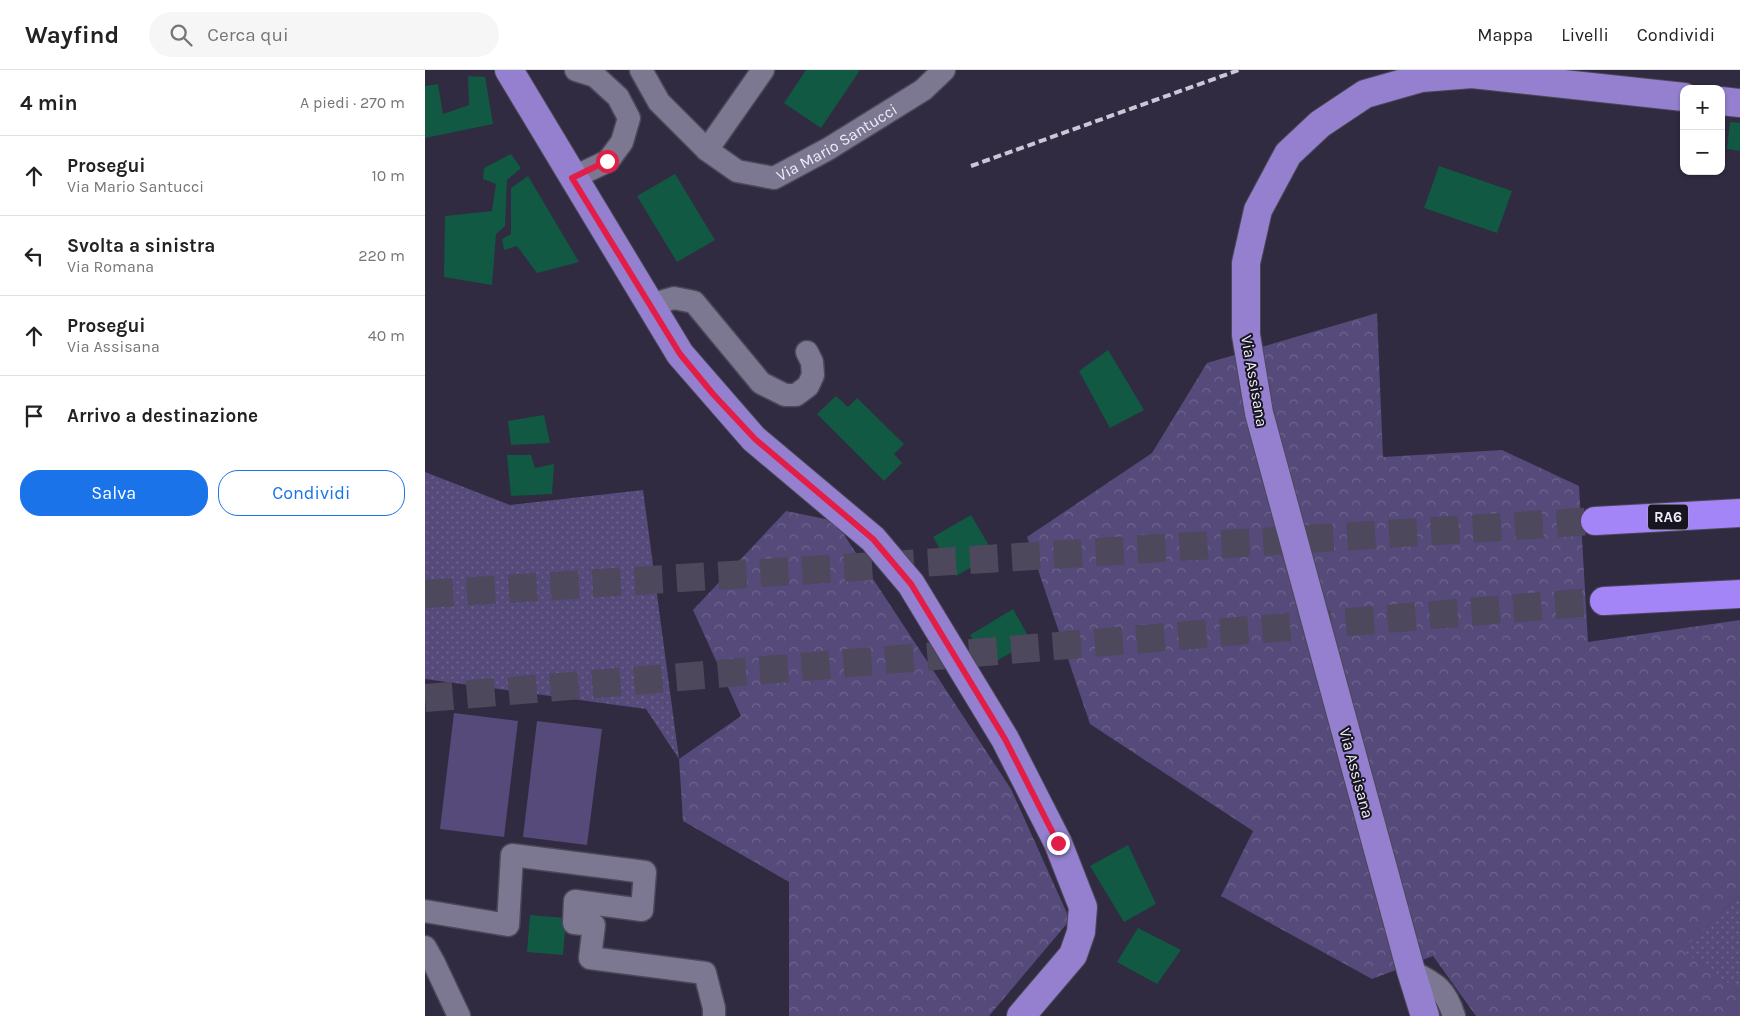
<!DOCTYPE html>
<html lang="it">
<head>
<meta charset="utf-8">
<style>
	:root { --surface:#fff; --page:#f6f6f6; --text:#222; --muted:#767676; --line:#e0e0e0; --accent:#1a73e8 }
	body { margin:0; font-family:Karla,sans-serif; background:var(--page); color:var(--text) }
	.controls { position:absolute; right:15px; top:15px; display:grid; overflow:hidden; border-radius:10px; box-shadow:0 1px 4px #0004 }
	.controls button { width:45px; height:45px; display:grid; place-items:center; padding:0; border:0; border-bottom:1px solid var(--line); background:var(--surface); color:var(--text); font:25px sans-serif }
	.stop { position:absolute; width:15px; height:15px; margin:-11px; border:4px solid #e11d48; border-radius:50%; background:#fff }
	.stop.end { background:#e11d48; border-color:#fff; box-shadow:0 1px 5px #0008 }
	.list { margin:0; padding:0; list-style:none }
	h2 { display:flex; justify-content:space-between; align-items:center; height:65px; margin:0; padding:0 20px; font-size:21px }
	h2 small { font-size:16px; font-weight:400; color:var(--muted) }
	.list li { display:grid; grid-template-columns:32px 1fr auto; gap:15px; align-items:center; box-sizing:border-box; height:80px; padding:0 20px; border-top:1px solid var(--line) }
	.list b { display:block; font-size:19px; white-space:nowrap }
	.list p { margin:0; font-size:16px; white-space:nowrap; color:var(--muted) }
	.list em { font-size:16px; font-style:normal; color:var(--muted) }
	.actions { display:flex; gap:10px; padding:15px 20px }
	.actions a { flex:1; padding:11px 0; border:1px solid var(--accent); border-radius:20px; text-align:center; font-size:18px; color:var(--accent) }
	.actions .main { background:var(--accent); color:#fff }
	.icon { flex:none; width:28px; height:28px; fill:none; stroke:currentColor; stroke-width:2; stroke-linecap:round; stroke-linejoin:round }
	.map { position:relative; flex:none; width:1315px; height:946px; overflow:hidden }
	header { display:flex; align-items:center; gap:30px; box-sizing:border-box; height:70px; padding:0 25px; background:var(--surface); border-bottom:1px solid var(--line) }
	header strong { font-size:24px }
	nav { display:flex; gap:28px; margin-inline-start:auto; font-size:18px }
	.search { width:350px; height:45px; background:var(--page); display:flex; align-items:center; gap:12px; box-sizing:border-box; padding:0 18px; border-radius:28px; color:var(--muted); font-size:19px }
	main { display:flex }
	aside { flex:1; background:var(--surface) }
	.map>svg:first-child { display:block }
</style>
</head>
<body>
<header>
<strong>Wayfind</strong>
<div class="search"><svg class="icon" aria-label="search" viewBox="0 0 24 24"><circle cx="10" cy="10" r="6"/><path d="M15 15l6 6"/></svg>Cerca qui</div>
<nav><a>Mappa</a><a>Livelli</a><a>Condividi</a></nav>
</header>
<main>
<aside>
<h2>4 min<small>A piedi · 270 m</small></h2>
<ul class="list">
<li><svg class="icon" aria-label="ahead" viewBox="0 0 24 24"><path d="M12 20V5M6 11l6-6 6 6"/></svg><div><b>Prosegui</b><p>Via Mario Santucci</p></div><em>10 m</em></li>
<li><svg class="icon" aria-label="left" viewBox="0 0 24 24"><path d="M17 20v-9H6M10 6l-5 5 5 5"/></svg><div><b>Svolta a sinistra</b><p>Via Romana</p></div><em>220 m</em></li>
<li><svg class="icon" aria-label="ahead" viewBox="0 0 24 24"><path d="M12 20V5M6 11l6-6 6 6"/></svg><div><b>Prosegui</b><p>Via Assisana</p></div><em>40 m</em></li>
<li><svg class="icon" aria-label="arrive" viewBox="0 0 24 24"><path d="M6 21V4h12l-3 4 3 4H6"/></svg><div><b>Arrivo a destinazione</b></div></li>
</ul>
<div class="actions"><a class="main">Salva</a><a>Condividi</a></div>
</aside>
<div class="map">
<svg width="1315" height="946" viewBox="0 0 1315 946">
	<defs>
		<pattern id="grass-dots" width="8" height="8" patternUnits="userSpaceOnUse" patternTransform="scale(1.25)"><rect width="8" height="8" fill="#554a7a"/><path d="M2 2h.1M6 6h.1" fill="none" stroke="#6e648e" stroke-width="1.8" stroke-linecap="round"/></pattern>
		<pattern id="forest-crowns" width="20" height="18" patternUnits="userSpaceOnUse" patternTransform="scale(1.25)"><rect width="20" height="18" fill="#554a7a"/><path d="M2 6a3 3 0 1 1 6 0M12 15a3 3 0 1 1 6 0" fill="none" stroke="#6e648e"/></pattern>
	</defs>
	<rect width="100%" height="100%" fill="#302b40"/>
	<g fill="url(#grass-dots)">
		<polygon points="0,402 85,435 218,420 254,689 221,639 0,609"/>
		<polygon points="1315,825 1315,922 1256,880"/>
	</g>
	<g fill="url(#forest-crowns)">
		<polygon points="952,243 958,387 1077,380 1154,416 1163,572 1315,550 1315,825 1257,880 1315,922 1315,946 1051,946 1008,886 947,909 796,826 828,761 665,654 602,467 727,383 782,293"/>
		<polygon points="361,441 410,451 586,719 645,850 564,946 364,946 364,812 258,751 254,689 316,646 268,540"/>
	</g>
	<g fill="#554a7a">
		<polygon points="29,643 93,651 79,767 15,759"/>
		<polygon points="112,651 177,659 162,775 98,767"/>
	</g>
	<g fill="#115943">
		<polygon points="381,0 435,0 396,58 359,33"/>
		<polygon points="43,6 60,7 68,54 0,68 0,16 13,14 18,44 44,35"/>
		<polygon points="1305,52 1315,53 1315,81 1302,79"/>
		<polygon points="86,84 96,98 82,110 80,156 71,164 67,215 19,207 20,146 67,141 71,114 58,109 59,98"/>
		<polygon points="1014,96 1087,121 1072,163 999,138"/>
		<polygon points="250,104 290,170 252,192 212,126"/>
		<polygon points="103,106 154,192 112,203 92,176 79,180 77,169 86,164 86,118"/>
		<polygon points="683,280 719,340 685,358 654,301"/>
		<polygon points="411,326 423,337 432,328 479,374 469,384 477,393 459,411 392,344"/>
		<polygon points="119,345 125,373 86,375 83,351"/>
		<polygon points="82,385 106,385 110,398 129,394 127,424 86,426"/>
		<polygon points="546,445 569,484 531,506 508,467"/>
		<polygon points="588,539 606,571 563,596 545,565"/>
		<polygon points="703,775 731,834 699,852 665,796"/>
		<polygon points="105,845 141,848 138,885 102,882"/>
		<polygon points="713,858 756,880 732,914 692,892"/>
	</g>
	<g fill="none" stroke-linecap="round" stroke-linejoin="round">
		<g stroke="#4d485c" stroke-width="28" stroke-dasharray="28 14" stroke-linecap="butt">
			<polyline points="0,524 1170,451"/>
			<polyline points="0,628 1179,531"/>
		</g>
		<defs>
			<g id="minor">
				<path id="s1" d="M216 0 234 32 282 80 312 101 349 108 403 79 498 20 519 0"/>
				<polyline points="282,80 338,0"/>
				<polyline points="147,108 183,91 197,72 204,48 193,27 170,6 151,0"/>
				<polyline points="225,235 249,228 269,232 336,313 360,325 371,325 383,316 388,305 387,292 382,282"/>
				<polyline points="0,841 83,855 87,785 220,802 217,840 150,831 149,853 169,855 165,888 280,903 289,938 289,946"/>
				<polyline points="0,877 9,893 34,946"/>
				<path d="M986 901C1011 914 1020 918 1029 946"/>
			</g>
			<g id="major">
				<polyline points="84,0 255,284 329,369 448,469 486,514 580,669 633,773 658,837 656,862 648,885 596,946"/>
				<polyline points="1296,31 1315,33"/>
				<polyline points="1000,946 986,901 834,343 821,265 821,193 833,140 863,84 895,54 940,24 996,8 1047,4 1259,27"/>
			</g>
			<g id="highway">
				<polyline points="1170,451 1315,443"/>
				<polyline points="1179,531 1315,524"/>
			</g>
		</defs>
		<use href="#minor" stroke="#4c4759" stroke-width="25"/>
		<use href="#major" stroke="#4c4759" stroke-width="30"/>
		<use href="#highway" stroke="#4c4759" stroke-width="30"/>
		<use href="#minor" stroke="#7d7891" stroke-width="22"/>
		<use href="#major" stroke="#9480ce" stroke-width="28"/>
		<use href="#highway" stroke="#a385f7" stroke-width="28"/>
		<polyline stroke="#cac7d6" stroke-width="4" stroke-dasharray="8 4" stroke-linecap="butt" points="546,96 814,0"/>
	</g>
	<g fill="none" stroke-linecap="round" stroke-linejoin="round">
		<polyline stroke="#e11d48" stroke-width="6" points="182,91 147,108 255,284 288,324 330,369 448,469 486,514 580,669 633,773"/>
	</g>
	<g text-anchor="middle" stroke-width="4" stroke-linejoin="round" paint-order="stroke">
		<rect fill="#17151f" stroke="#aeacb9" stroke-width="1" x="1223" y="434.5" width="40" height="25" rx="4"/>
		<g font-size="15" font-weight="bold" fill="#efedfb">
			<text x="1243" y="452">RA6</text>
		</g>
		<g font-size="16" fill="#efedfb" stroke="#17151f">
			<text dy="6" stroke="none"><textPath href="#s1" startOffset="251">Via Mario Santucci</textPath></text>
			<text transform="translate(830 311) rotate(80)" y="6">Via Assisana</text>
			<text transform="translate(932 703) rotate(75)" y="6">Via Assisana</text>
		</g>
	</g>
</svg>
<div class="controls">
<button>+</button>
<button>−</button>
</div>
<div class="stop" style="left:182px;top:91px"></div>
<div class="stop end" style="left:633px;top:773px"></div>
</div>
</main>
</body>
</html>
